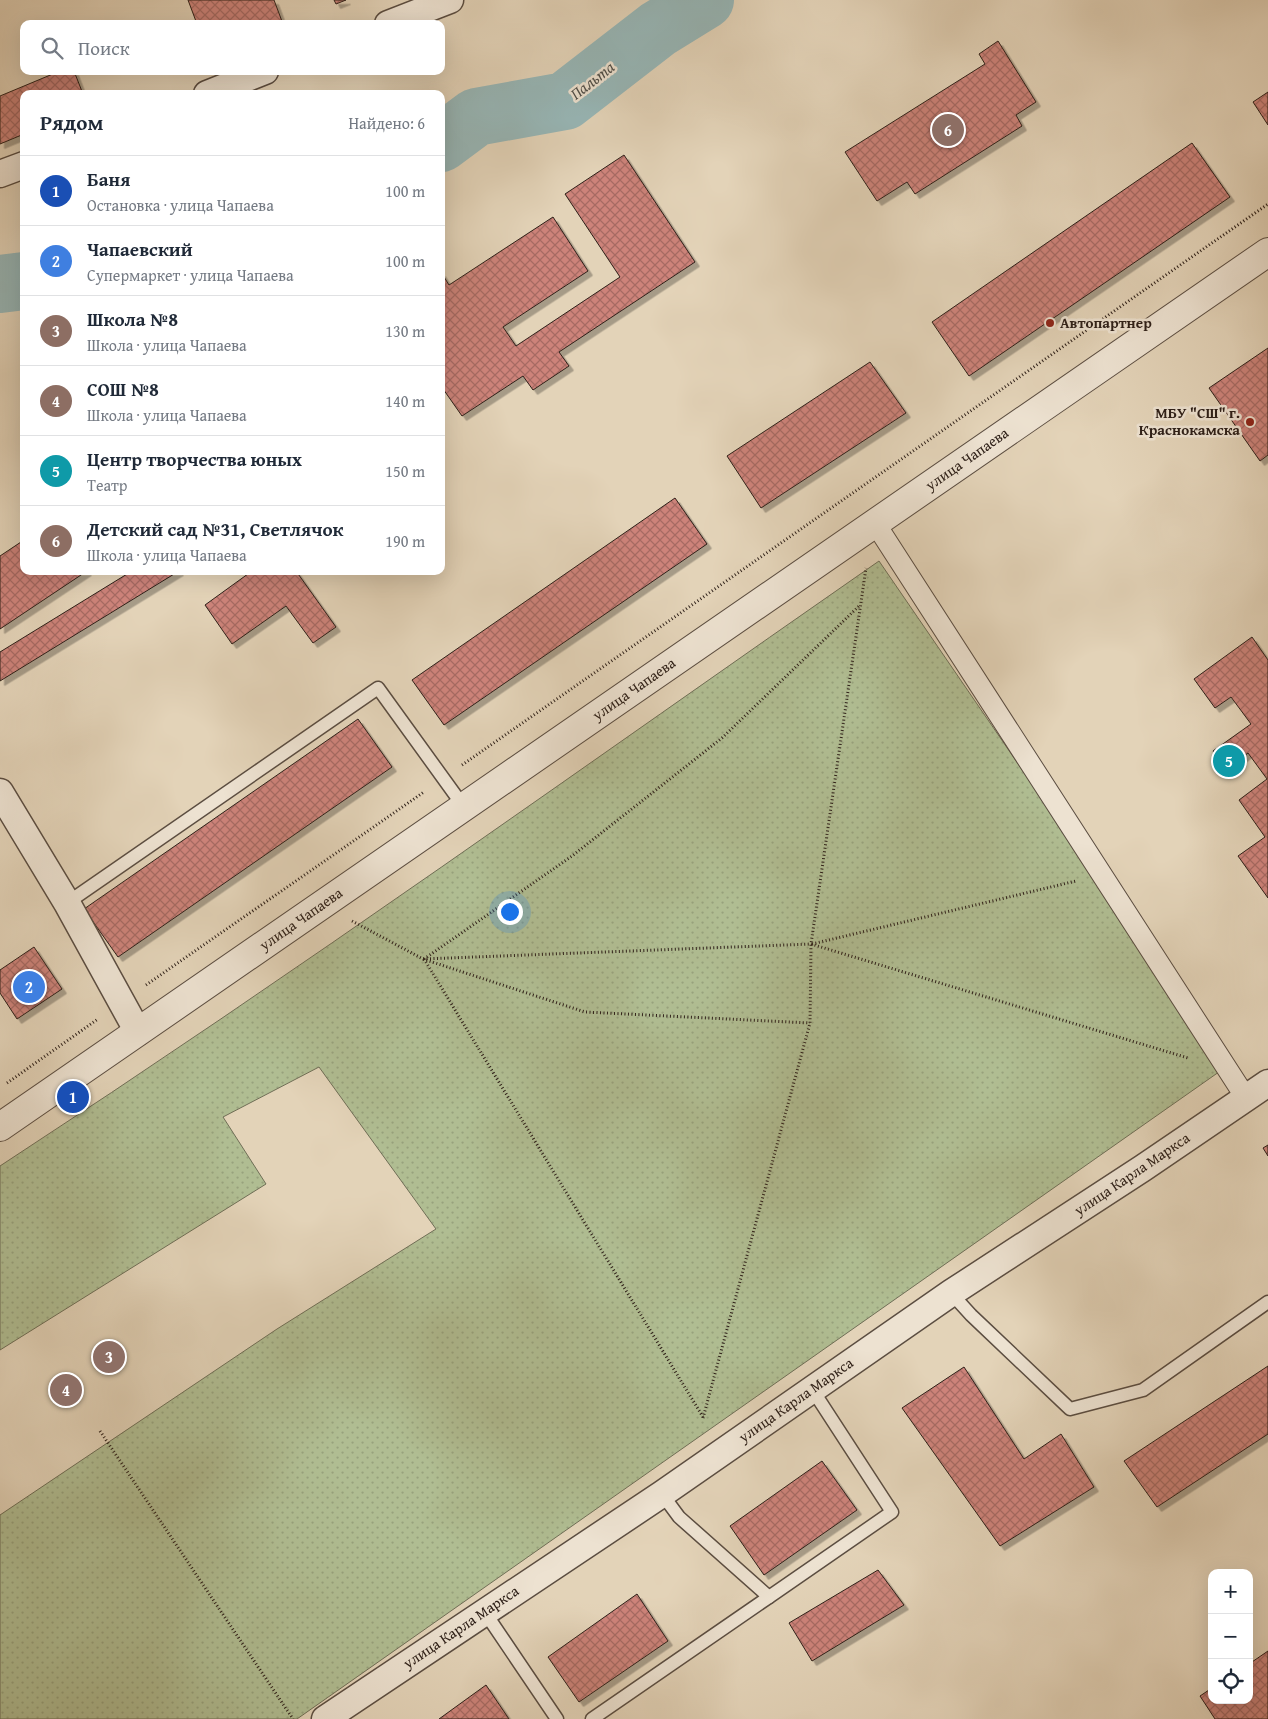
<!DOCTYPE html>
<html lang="ru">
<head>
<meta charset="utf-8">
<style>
	:root { --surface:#fff; --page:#f6f6f7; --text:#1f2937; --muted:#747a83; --line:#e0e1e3; --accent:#8f2418 }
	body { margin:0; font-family:"Gentium Book Plus",serif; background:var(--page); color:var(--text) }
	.controls { position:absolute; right:15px; bottom:15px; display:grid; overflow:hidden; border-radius:10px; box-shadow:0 5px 20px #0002 }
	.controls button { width:45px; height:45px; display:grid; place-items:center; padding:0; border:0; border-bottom:1px solid var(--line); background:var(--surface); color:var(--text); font:25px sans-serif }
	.you { position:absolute; left:509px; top:911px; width:18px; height:18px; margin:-12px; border:4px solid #fff; border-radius:50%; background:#1a73e8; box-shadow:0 0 0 8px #1a73e833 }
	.badge { display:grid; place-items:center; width:32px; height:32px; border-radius:50%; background:var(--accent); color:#fff; font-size:16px; font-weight:700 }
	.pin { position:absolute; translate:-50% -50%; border:2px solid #fff; box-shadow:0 1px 5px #0006 }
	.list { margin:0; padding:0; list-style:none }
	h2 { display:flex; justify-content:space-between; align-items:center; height:65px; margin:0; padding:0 20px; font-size:21px }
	h2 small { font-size:16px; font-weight:400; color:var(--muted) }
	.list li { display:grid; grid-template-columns:32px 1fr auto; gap:15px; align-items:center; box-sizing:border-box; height:70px; padding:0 20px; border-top:1px solid var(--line) }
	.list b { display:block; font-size:19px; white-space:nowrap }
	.list p { margin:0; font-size:16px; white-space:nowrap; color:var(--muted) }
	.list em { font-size:16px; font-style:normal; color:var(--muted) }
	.icon { flex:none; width:28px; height:28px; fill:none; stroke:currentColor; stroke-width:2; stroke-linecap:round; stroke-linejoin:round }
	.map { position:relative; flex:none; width:1268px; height:1719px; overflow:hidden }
	.search { position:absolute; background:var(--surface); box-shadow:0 5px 20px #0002; left:20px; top:20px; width:425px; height:55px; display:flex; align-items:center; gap:12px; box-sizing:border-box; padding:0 18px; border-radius:10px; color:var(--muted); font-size:19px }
	.panel { position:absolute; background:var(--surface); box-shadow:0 5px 20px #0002; left:20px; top:90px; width:425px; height:485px; border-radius:10px }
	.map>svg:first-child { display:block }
</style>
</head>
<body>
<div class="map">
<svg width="1268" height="1719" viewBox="0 0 1268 1719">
	<defs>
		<pattern id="park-dots" width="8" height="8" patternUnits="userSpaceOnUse" patternTransform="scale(1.25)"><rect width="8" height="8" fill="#b0bd92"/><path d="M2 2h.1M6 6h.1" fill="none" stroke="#98a27d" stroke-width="1.8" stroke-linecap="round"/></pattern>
		<pattern id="building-cross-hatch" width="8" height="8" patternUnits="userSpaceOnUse" patternTransform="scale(1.25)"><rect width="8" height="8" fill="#cd837a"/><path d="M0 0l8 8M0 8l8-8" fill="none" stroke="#a76b63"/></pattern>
		<filter id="shadow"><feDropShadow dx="4.5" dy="4.5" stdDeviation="0" flood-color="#0004"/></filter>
	</defs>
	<rect width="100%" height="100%" fill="#e3d3b8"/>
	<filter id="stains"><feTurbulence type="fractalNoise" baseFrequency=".004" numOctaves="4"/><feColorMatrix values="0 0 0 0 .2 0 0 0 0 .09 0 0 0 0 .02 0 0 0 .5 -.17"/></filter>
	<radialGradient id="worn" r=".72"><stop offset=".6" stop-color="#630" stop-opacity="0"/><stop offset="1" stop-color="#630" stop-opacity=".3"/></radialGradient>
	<path fill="url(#park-dots)" stroke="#6f6e56" d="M879 561 1226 1067 297 1719H0V1515L277 1329 436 1229 319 1067 223 1117 266 1184 0 1350V1166C298 972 587 764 879 561Z"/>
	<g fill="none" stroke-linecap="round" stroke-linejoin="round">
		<g stroke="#97b6b6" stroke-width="58">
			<polyline points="441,143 476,117 565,101 658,29 705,0"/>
			<polyline points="0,284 24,281"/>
		</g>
	</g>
	<g fill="url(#building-cross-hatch)" stroke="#2e2019" filter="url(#shadow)">
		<polygon points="188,0 274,0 283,24 197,24"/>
		<polygon points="334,0 346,0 336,4"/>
		<polygon points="998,41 1036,102 1016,115 1022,126 915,194 907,182 877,201 845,152 985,64 979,54"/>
		<polygon points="60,71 74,71 83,94 24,94 24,134 0,144 0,96"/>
		<polygon points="1268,92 1268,125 1253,102"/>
		<polygon points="1192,143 1230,197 969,376 932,322"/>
		<polygon points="624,155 695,262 559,352 569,366 533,390 523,376 462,416 441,386 441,272 449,285 553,217 588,271 503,327 516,346 620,277 565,194"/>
		<polygon points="1268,348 1268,455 1260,461 1209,388"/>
		<polygon points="870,362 906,413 761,508 727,456"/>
		<polygon points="675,498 707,544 444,725 412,680"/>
		<polygon points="24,540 24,571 87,571 0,629 0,556"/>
		<polygon points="132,571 179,571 0,681 0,652"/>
		<polygon points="252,571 296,571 336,627 313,643 286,606 232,644 205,605"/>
		<polygon points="1252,637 1268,660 1268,898 1238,856 1265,837 1239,800 1267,779 1248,753 1227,769 1213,751 1251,724 1231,697 1215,708 1194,679"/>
		<polygon points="358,719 392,767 118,957 84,909"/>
		<polygon points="34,947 62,989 17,1019 0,993 0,970"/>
		<polygon points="1268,1145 1268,1156 1263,1148"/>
		<polygon points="1268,1366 1268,1434 1157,1507 1124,1461"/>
		<polygon points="964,1367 1024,1459 1061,1434 1094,1487 1000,1546 902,1408"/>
		<polygon points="822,1461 857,1510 764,1575 730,1526"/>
		<polygon points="878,1570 904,1605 812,1661 789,1623"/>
		<polygon points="637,1594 668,1641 579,1702 548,1657"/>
		<polygon points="1268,1651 1268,1719 1215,1719 1200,1696 1212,1688 1212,1700 1249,1700 1249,1664"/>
		<polygon points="486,1685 509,1719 439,1719"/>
	</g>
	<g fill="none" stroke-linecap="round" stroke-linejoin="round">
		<defs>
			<g id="service">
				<polyline points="67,903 378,688 464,807"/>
				<polyline points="951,1293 971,1315 1070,1409 1143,1390 1268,1302"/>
				<polyline points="769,1597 892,1512 812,1389"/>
				<polyline points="484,1611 557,1719"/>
				<polyline points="592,1719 769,1597 679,1517 662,1494"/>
			</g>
			<polyline id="pedestrian" points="875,523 1246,1098"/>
			<g id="minor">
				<polyline points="388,24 450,0"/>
				<polyline points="207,94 265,71"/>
				<polyline points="0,174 24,165"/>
				<polyline points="0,792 67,903 138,1032"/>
				<polyline points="325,1719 662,1494 951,1293 1143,1168 1268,1083"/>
			</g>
			<polyline id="tertiary" points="0,1127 1268,252"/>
		</defs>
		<use href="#service" stroke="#5b4d41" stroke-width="15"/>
		<use href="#pedestrian" stroke="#5b4d41" stroke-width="22"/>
		<use href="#minor" stroke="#5b4d41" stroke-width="29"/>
		<use href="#tertiary" stroke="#5b4d41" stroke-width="30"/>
		<g stroke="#2e2019" stroke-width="3" stroke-dasharray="1 2.5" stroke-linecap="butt">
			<polyline points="462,765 1268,204"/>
			<polyline points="352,921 423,959 585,1012 810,1023"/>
			<polyline points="812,944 1076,881"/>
			<polyline points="423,959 811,944 1188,1058"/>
			<polyline points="424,959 572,856 722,738 859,606"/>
			<polyline points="424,959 703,1417"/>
			<polyline points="146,985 424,792"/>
			<polyline points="7,1083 98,1019"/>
			<polyline points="703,1418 810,1023 811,944 866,568"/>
			<polyline points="100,1431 293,1719"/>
		</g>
		<use href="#service" stroke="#ede2d1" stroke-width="12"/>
		<use href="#pedestrian" stroke="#ede2d1" stroke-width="20"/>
		<use href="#minor" stroke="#ede2d1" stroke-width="26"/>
		<use href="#tertiary" stroke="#ede2d1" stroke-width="28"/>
	</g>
	<g fill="#8f2418" stroke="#ede2d1" stroke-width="2">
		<circle cx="1050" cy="323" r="5"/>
		<circle cx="1250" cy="422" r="5"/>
	</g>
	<g text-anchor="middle" stroke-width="5" stroke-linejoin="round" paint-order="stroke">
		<g font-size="15" font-weight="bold" fill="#2e2019" stroke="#ede2d1" text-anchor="start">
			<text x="1060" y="328">Автопартнер</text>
			<text x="1240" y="418" text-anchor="end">МБУ "СШ" г.<tspan x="1240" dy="17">Краснокамска</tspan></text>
		</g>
		<g font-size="15" fill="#2e2019" stroke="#ede2d1">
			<text transform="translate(967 459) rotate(-35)" y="5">улица Чапаева</text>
			<text transform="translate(634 689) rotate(-35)" y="5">улица Чапаева</text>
			<text transform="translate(301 919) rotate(-35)" y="5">улица Чапаева</text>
			<text transform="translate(1132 1174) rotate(-34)" y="5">улица Карла Маркса</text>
			<text transform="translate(796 1400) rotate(-35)" y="5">улица Карла Маркса</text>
			<text transform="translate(461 1627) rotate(-34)" y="5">улица Карла Маркса</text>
		</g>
		<g font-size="16" font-style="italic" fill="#4e4d48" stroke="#ede2d1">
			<text transform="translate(592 80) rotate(-38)" y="6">Пальта</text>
		</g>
	</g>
	<rect width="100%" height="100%" filter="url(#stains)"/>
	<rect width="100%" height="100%" fill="url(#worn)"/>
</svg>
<div class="controls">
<button>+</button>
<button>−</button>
<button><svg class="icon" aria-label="locate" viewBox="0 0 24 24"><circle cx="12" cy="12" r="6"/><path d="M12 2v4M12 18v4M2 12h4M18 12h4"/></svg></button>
</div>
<div class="you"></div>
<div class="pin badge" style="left:73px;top:1097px;background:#1a4fb4">1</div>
<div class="pin badge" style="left:29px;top:987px;background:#3f7fe0">2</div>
<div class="pin badge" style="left:109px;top:1357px;background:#8d6e63">3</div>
<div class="pin badge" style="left:66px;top:1390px;background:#8d6e63">4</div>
<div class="pin badge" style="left:1229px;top:761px;background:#0f9aa8">5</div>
<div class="pin badge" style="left:948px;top:130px;background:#8d6e63">6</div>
<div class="search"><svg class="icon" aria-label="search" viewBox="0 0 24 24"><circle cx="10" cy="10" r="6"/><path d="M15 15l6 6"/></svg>Поиск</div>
<section class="panel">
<h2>Рядом<small>Найдено: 6</small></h2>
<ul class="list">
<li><span class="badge" style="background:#1a4fb4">1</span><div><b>Баня</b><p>Остановка · улица Чапаева</p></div><em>100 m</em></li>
<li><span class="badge" style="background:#3f7fe0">2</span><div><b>Чапаевский</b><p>Супермаркет · улица Чапаева</p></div><em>100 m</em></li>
<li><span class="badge" style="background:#8d6e63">3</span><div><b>Школа №8</b><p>Школа · улица Чапаева</p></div><em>130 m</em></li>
<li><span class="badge" style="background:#8d6e63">4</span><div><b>СОШ №8</b><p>Школа · улица Чапаева</p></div><em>140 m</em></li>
<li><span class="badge" style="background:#0f9aa8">5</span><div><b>Центр творчества юных</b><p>Театр</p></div><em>150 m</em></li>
<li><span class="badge" style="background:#8d6e63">6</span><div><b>Детский сад №31, Светлячок</b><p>Школа · улица Чапаева</p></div><em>190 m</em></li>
</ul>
</section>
</div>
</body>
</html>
